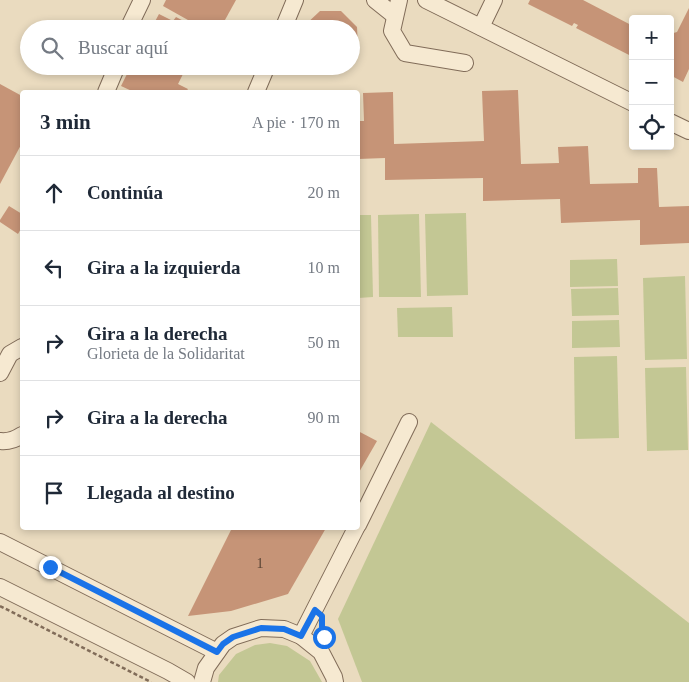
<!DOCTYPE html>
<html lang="es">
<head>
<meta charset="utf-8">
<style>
	:root { --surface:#fff; --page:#f6f6f7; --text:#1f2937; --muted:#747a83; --line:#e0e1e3 }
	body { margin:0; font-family:"Times New Roman",serif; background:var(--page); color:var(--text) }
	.controls { position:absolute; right:15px; top:15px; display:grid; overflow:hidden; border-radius:5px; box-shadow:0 2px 8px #0003 }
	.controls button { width:45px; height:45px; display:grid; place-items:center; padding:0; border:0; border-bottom:1px solid var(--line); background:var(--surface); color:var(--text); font:25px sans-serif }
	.stop { position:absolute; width:15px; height:15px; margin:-11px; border:4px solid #1a73e8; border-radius:50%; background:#fff }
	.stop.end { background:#1a73e8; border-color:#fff; box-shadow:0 1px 5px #0008 }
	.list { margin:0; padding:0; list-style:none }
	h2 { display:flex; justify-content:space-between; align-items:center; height:65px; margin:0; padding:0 20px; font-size:21px }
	h2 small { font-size:16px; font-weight:400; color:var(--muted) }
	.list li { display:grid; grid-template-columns:32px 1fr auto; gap:15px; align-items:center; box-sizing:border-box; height:75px; padding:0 20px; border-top:1px solid var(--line) }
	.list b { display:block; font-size:19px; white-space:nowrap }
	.list p { margin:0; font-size:16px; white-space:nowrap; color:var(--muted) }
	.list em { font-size:16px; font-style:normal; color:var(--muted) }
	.icon { flex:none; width:28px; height:28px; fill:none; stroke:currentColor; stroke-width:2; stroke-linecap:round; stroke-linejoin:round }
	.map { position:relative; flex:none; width:689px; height:682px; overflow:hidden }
	.search { position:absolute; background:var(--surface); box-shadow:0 2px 8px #0003; left:20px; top:20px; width:340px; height:55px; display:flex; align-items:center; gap:12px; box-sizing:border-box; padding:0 18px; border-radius:28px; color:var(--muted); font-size:19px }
	.panel { position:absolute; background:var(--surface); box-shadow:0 2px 8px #0003; left:20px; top:90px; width:340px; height:440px; border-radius:5px }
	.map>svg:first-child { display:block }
</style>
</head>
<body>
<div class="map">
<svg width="689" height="682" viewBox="0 0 689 682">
	<rect width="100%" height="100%" fill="#eadbbf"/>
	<g fill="#c3c794">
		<polygon points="466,213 468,295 427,296 425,214"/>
		<polygon points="419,214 421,297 379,297 378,215"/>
		<polygon points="358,215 371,215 373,297 358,298"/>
		<polygon points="617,259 618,286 570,287 570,260"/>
		<polygon points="685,276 687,359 645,360 643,278"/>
		<polygon points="618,288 619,315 572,316 571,289"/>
		<polygon points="452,307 453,337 398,337 397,308"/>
		<polygon points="619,320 620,347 572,348 572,321"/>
		<polygon points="617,356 619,438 575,439 574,357"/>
		<polygon points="686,367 688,450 647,451 645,368"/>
		<polygon points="431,422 689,623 689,682 362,682 338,619"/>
		<polygon points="270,643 287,646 310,661 322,682 218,682 219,675 236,654 255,645"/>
	</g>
	<g fill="#c69477">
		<polygon points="166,0 236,0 220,29 204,29 163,6"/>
		<polygon points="530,0 583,0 633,26 633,57 576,28 578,25 574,23 572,26 528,4"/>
		<polygon points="689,8 689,69 683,82 670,75 670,34 677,32"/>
		<polygon points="320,11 341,11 357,27 358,48 351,55 351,29 303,29 303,27"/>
		<polygon points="159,14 173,21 176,17 199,29 151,29"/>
		<polygon points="131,66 192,66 183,74 178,84 188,89 186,92 134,92 121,86"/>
		<polygon points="0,84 22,96 22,143 0,184"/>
		<polygon points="317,90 317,92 281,92 281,91"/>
		<polygon points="518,90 521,164 559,163 558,147 588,146 590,184 638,183 638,168 657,168 659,207 689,206 689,243 640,245 640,220 561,223 560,199 483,201 483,178 385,180 385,158 358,159 358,121 364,121 363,93 393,92 394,144 484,141 482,91"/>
		<polygon points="9,206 22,214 22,227 18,234 0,222 0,220"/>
		<polygon points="358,431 377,441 358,474"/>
		<polygon points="232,528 326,528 288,594 231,611 188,616"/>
	</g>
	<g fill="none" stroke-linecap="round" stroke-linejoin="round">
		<defs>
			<g id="minor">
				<polyline points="375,0 395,16"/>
				<polyline points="399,0 392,31 405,53 465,63"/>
				<polyline points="426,0 633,103"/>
				<polyline points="481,27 494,0"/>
				<polyline points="128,29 142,0"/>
				<polyline points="283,29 295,0"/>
				<polyline points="106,92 117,66"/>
				<polyline points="256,92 267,66"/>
				<polyline points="670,122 689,131"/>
				<polyline points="0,373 10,354 22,347"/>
				<path d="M0 441C8 442 16 439 22 435"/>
				<polyline points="358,525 409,422"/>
				<polyline points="0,542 217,652"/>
				<polyline points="0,587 168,671 187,682"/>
				<polyline points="301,636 356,528"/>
				<polyline points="202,682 206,668 223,644 233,637 261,628 284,629 301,636 321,652 334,677 335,682"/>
			</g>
		</defs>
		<use href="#minor" stroke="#816c59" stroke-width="18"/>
		<polyline stroke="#816c59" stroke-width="2.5" stroke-dasharray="4 2.5" stroke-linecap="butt" points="0,606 151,682"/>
		<use href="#minor" stroke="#f6e9d1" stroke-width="16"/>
	</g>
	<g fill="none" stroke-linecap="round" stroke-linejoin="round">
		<polyline stroke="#1a73e8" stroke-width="6" points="50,567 217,652 223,644 233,637 261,628 284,629 301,636 315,610 322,616 322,627 324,637"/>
	</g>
	<g text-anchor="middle" stroke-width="4" stroke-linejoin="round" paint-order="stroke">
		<g font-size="14" fill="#574233">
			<text x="260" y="568">1</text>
		</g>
	</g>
</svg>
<div class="controls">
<button>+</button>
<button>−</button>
<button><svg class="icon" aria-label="locate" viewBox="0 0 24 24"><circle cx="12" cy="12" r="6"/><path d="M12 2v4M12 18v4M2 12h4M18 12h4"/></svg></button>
</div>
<div class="stop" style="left:324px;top:637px"></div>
<div class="stop end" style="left:50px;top:567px"></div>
<div class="search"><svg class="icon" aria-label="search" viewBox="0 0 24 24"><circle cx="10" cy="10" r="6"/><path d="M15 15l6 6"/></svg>Buscar aquí</div>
<section class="panel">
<h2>3 min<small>A pie · 170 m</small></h2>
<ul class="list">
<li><svg class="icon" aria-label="ahead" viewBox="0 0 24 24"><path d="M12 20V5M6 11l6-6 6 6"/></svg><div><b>Continúa</b></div><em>20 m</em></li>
<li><svg class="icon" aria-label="left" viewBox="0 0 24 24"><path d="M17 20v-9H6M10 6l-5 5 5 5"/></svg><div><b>Gira a la izquierda</b></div><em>10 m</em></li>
<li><svg class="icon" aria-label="right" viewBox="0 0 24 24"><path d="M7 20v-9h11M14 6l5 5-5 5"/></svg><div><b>Gira a la derecha</b><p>Glorieta de la Solidaritat</p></div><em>50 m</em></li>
<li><svg class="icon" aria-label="right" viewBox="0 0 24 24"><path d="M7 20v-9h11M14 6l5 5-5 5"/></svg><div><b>Gira a la derecha</b></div><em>90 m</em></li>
<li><svg class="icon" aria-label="arrive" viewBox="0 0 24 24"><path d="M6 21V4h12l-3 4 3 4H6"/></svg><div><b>Llegada al destino</b></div></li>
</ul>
</section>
</div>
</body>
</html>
